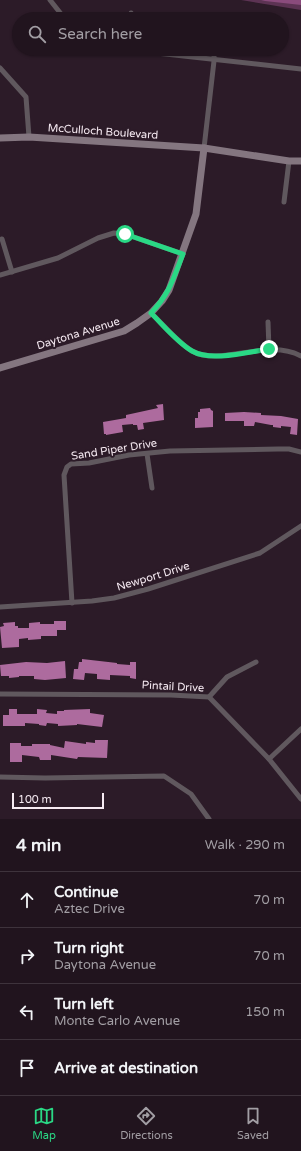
<!DOCTYPE html>
<html lang="en">
<head>
<meta charset="utf-8">
<style>
	:root { --surface:#21141e; --page:#291d27; --text:#f1f3f6; --muted:#a29ea4; --line:#3e333c; --accent:#2ad885 }
	body { margin:0; font-family:"Varela Round",sans-serif; background:var(--page); color:var(--text) }
	.scale { position:absolute; left:12px; bottom:10px; width:92px; box-sizing:border-box; padding-left:4px; border:2px solid #f7ebf3; border-top:0; font-size:11px; line-height:14px; white-space:nowrap; color:#f7ebf3; -webkit-text-stroke:3px #2c1b28; paint-order:stroke }
	.stop { position:absolute; width:12px; height:12px; margin:-9px; border:3px solid #2ad885; border-radius:50%; background:#fff }
	.stop.end { background:#2ad885; border-color:#fff; box-shadow:0 1px 4px #0008 }
	.list { margin:0; padding:0; list-style:none }
	h2 { display:flex; justify-content:space-between; align-items:center; height:52px; margin:0; padding:0 16px; font-size:17px }
	h2 small { font-size:13px; font-weight:400; color:var(--muted) }
	.list li { display:grid; grid-template-columns:26px 1fr auto; gap:12px; align-items:center; box-sizing:border-box; height:56px; padding:0 16px; border-top:1px solid var(--line) }
	.list b { display:block; font-size:15px; white-space:nowrap }
	.list p { margin:0; font-size:13px; white-space:nowrap; color:var(--muted) }
	.list em { font-size:13px; font-style:normal; color:var(--muted) }
	.icon { flex:none; width:22px; height:22px; fill:none; stroke:currentColor; stroke-width:2; stroke-linecap:round; stroke-linejoin:round }
	.map { position:relative; flex:none; width:301px; height:819px; overflow:hidden }
	.search { position:absolute; background:var(--surface); box-shadow:0 1px 3px #0004; left:12px; right:12px; top:12px; height:44px; display:flex; align-items:center; gap:10px; box-sizing:border-box; padding:0 14px; border-radius:22px; color:var(--muted); font-size:15px }
	.sheet { height:276px; background:var(--surface) }
	nav { display:flex; justify-content:space-around; align-items:center; box-sizing:border-box; height:56px; border-top:1px solid var(--line); background:var(--surface); font-size:11px; color:var(--muted) }
	nav a { display:grid; justify-items:center; gap:2px }
	nav .on { color:var(--accent) }
	.map>svg:first-child { display:block }
</style>
</head>
<body>
<div class="map">
<svg width="301" height="819" viewBox="0 0 301 819">
	<rect width="100%" height="100%" fill="#2c1b28"/>
	<polygon fill="#5c3353" points="241,0 301,0 301,10"/>
	<polygon fill="#8a4b7c" points="261,0 301,0 301,5 265,1"/>
	<g fill="#ad6b9e">
		<polygon points="163,404 164,420 143,423 144,429 138,430 137,425 133,425 133,424 122,425 123,432 106,435 106,434 104,434 103,422 126,418 126,415 158,408 156,405"/>
		<polygon points="210,408 211,410 213,411 213,427 195,428 195,418 198,418 198,412 200,412 200,409"/>
		<polygon points="244,412 261,413 261,415 281,416 298,419 297,435 290,434 291,427 281,426 281,428 273,427 273,425 271,425 255,422 254,426 244,426 244,421 225,421 225,413"/>
		<polygon points="54,621 66,621 66,630 57,630 57,636 41,636 41,639 28,640 28,638 19,639 19,647 2,648 0,627 4,626 3,623 15,622 15,626 18,626 18,628 29,628 29,623 40,622 40,624 54,624"/>
		<polygon points="82,659 117,663 117,664 130,665 130,662 136,662 136,679 130,678 130,676 110,675 110,680 97,679 97,674 85,673 84,680 73,679 74,669 78,669 79,662 82,662"/>
		<polygon points="65,661 66,678 45,680 34,679 34,676 19,676 19,677 9,678 9,676 1,676 0,665 26,662 47,663"/>
		<polygon points="9,709 17,709 17,714 37,714 37,709 47,710 46,713 57,714 57,711 64,711 64,710 90,709 90,713 104,715 102,727 77,724 77,725 58,726 58,724 47,723 46,726 39,725 39,724 25,723 25,726 3,726 3,715 9,715"/>
		<polygon points="95,740 108,740 107,758 78,757 77,759 51,755 51,760 40,760 39,757 22,755 22,762 10,762 10,743 21,743 21,746 32,746 32,744 50,744 50,745 64,748 65,741 86,744 86,742 95,743"/>
	</g>
	<g fill="none" stroke-linecap="round" stroke-linejoin="round">
		<g stroke="#60585e" stroke-width="5">
			<polyline points="50,0 65,19"/>
			<polyline points="130,19 131,13"/>
			<polyline points="120,49 301,69"/>
			<polyline points="0,68 26,97 29,137"/>
			<polyline points="204,148 214,61 214,49"/>
			<polyline points="284,202 289,161"/>
			<polyline points="2,239 12,272"/>
			<polyline points="0,275 58,258 98,238 114,233 125,234 183,254"/>
			<path d="M151 313C164 325 177 342 192 351 219 367 267 338 301 356"/>
			<polyline points="268,322 269,349"/>
			<polyline points="147,454 152,488"/>
			<polyline points="72,603 64,475 67,467 71,464 89,463 129,455 170,451 278,449 289,449 301,452"/>
			<polyline points="0,607 92,601 114,598 148,589 260,553 301,526"/>
			<polyline points="0,694 171,695 209,697 269,759 301,799"/>
			<polyline points="209,697 227,677 256,662"/>
			<polyline points="269,759 301,729"/>
			<polyline points="0,777 45,778 164,776 191,794 209,819"/>
		</g>
		<g stroke="#847680" stroke-width="7">
			<polyline points="0,138 29,137 204,148 289,161 301,161"/>
			<polyline points="0,368 124,331 137,323 151,313 162,301 169,290 196,214 204,148"/>
		</g>
	</g>
	<g fill="none" stroke-linecap="round" stroke-linejoin="round">
		<path stroke="#2ad885" stroke-width="5" d="M125 234 183 254C173 279 170 293 151 313 163 325 178 343 192 351 211 362 248 352 269 349"/>
	</g>
	<g text-anchor="middle" stroke-width="4" stroke-linejoin="round" paint-order="stroke">
		<g font-size="11" fill="#f7ebf3" stroke="#2c1b28">
			<text transform="translate(103 131) rotate(4)" y="4">McCulloch Boulevard</text>
			<text transform="translate(78 333) rotate(-17)" y="4">Daytona Avenue</text>
			<text transform="translate(114 449) rotate(-9)" y="4">Sand Piper Drive</text>
			<text transform="translate(153 576) rotate(-17)" y="4">Newport Drive</text>
			<text transform="translate(173 686) rotate(3)" y="4">Pintail Drive</text>
		</g>
	</g>
</svg>
<div class="scale">100 m</div>
<div class="stop" style="left:125px;top:234px"></div>
<div class="stop end" style="left:269px;top:349px"></div>
<div class="search"><svg class="icon" aria-label="search" viewBox="0 0 24 24"><circle cx="10" cy="10" r="6"/><path d="M15 15l6 6"/></svg>Search here</div>
</div>
<section class="sheet">
<h2>4 min<small>Walk · 290 m</small></h2>
<ul class="list">
<li><svg class="icon" aria-label="ahead" viewBox="0 0 24 24"><path d="M12 20V5M6 11l6-6 6 6"/></svg><div><b>Continue</b><p>Aztec Drive</p></div><em>70 m</em></li>
<li><svg class="icon" aria-label="right" viewBox="0 0 24 24"><path d="M7 20v-9h11M14 6l5 5-5 5"/></svg><div><b>Turn right</b><p>Daytona Avenue</p></div><em>70 m</em></li>
<li><svg class="icon" aria-label="left" viewBox="0 0 24 24"><path d="M17 20v-9H6M10 6l-5 5 5 5"/></svg><div><b>Turn left</b><p>Monte Carlo Avenue</p></div><em>150 m</em></li>
<li><svg class="icon" aria-label="arrive" viewBox="0 0 24 24"><path d="M6 21V4h12l-3 4 3 4H6"/></svg><div><b>Arrive at destination</b></div></li>
</ul>
</section>
<nav>
<a class="on"><svg class="icon" aria-label="map" viewBox="0 0 24 24"><path d="M3 6l6-2 6 2 6-2v14l-6 2-6-2-6 2zM9 4v14M15 6v14"/></svg>Map</a>
<a><svg class="icon" aria-label="directions" viewBox="0 0 24 24"><path d="M12 3l9 9-9 9-9-9zM9 14v-3h6M13 9l2 2-2 2"/></svg>Directions</a>
<a><svg class="icon" aria-label="saved" viewBox="0 0 24 24"><path d="M7 4h10v16l-5-4-5 4z"/></svg>Saved</a>
</nav>
</body>
</html>
